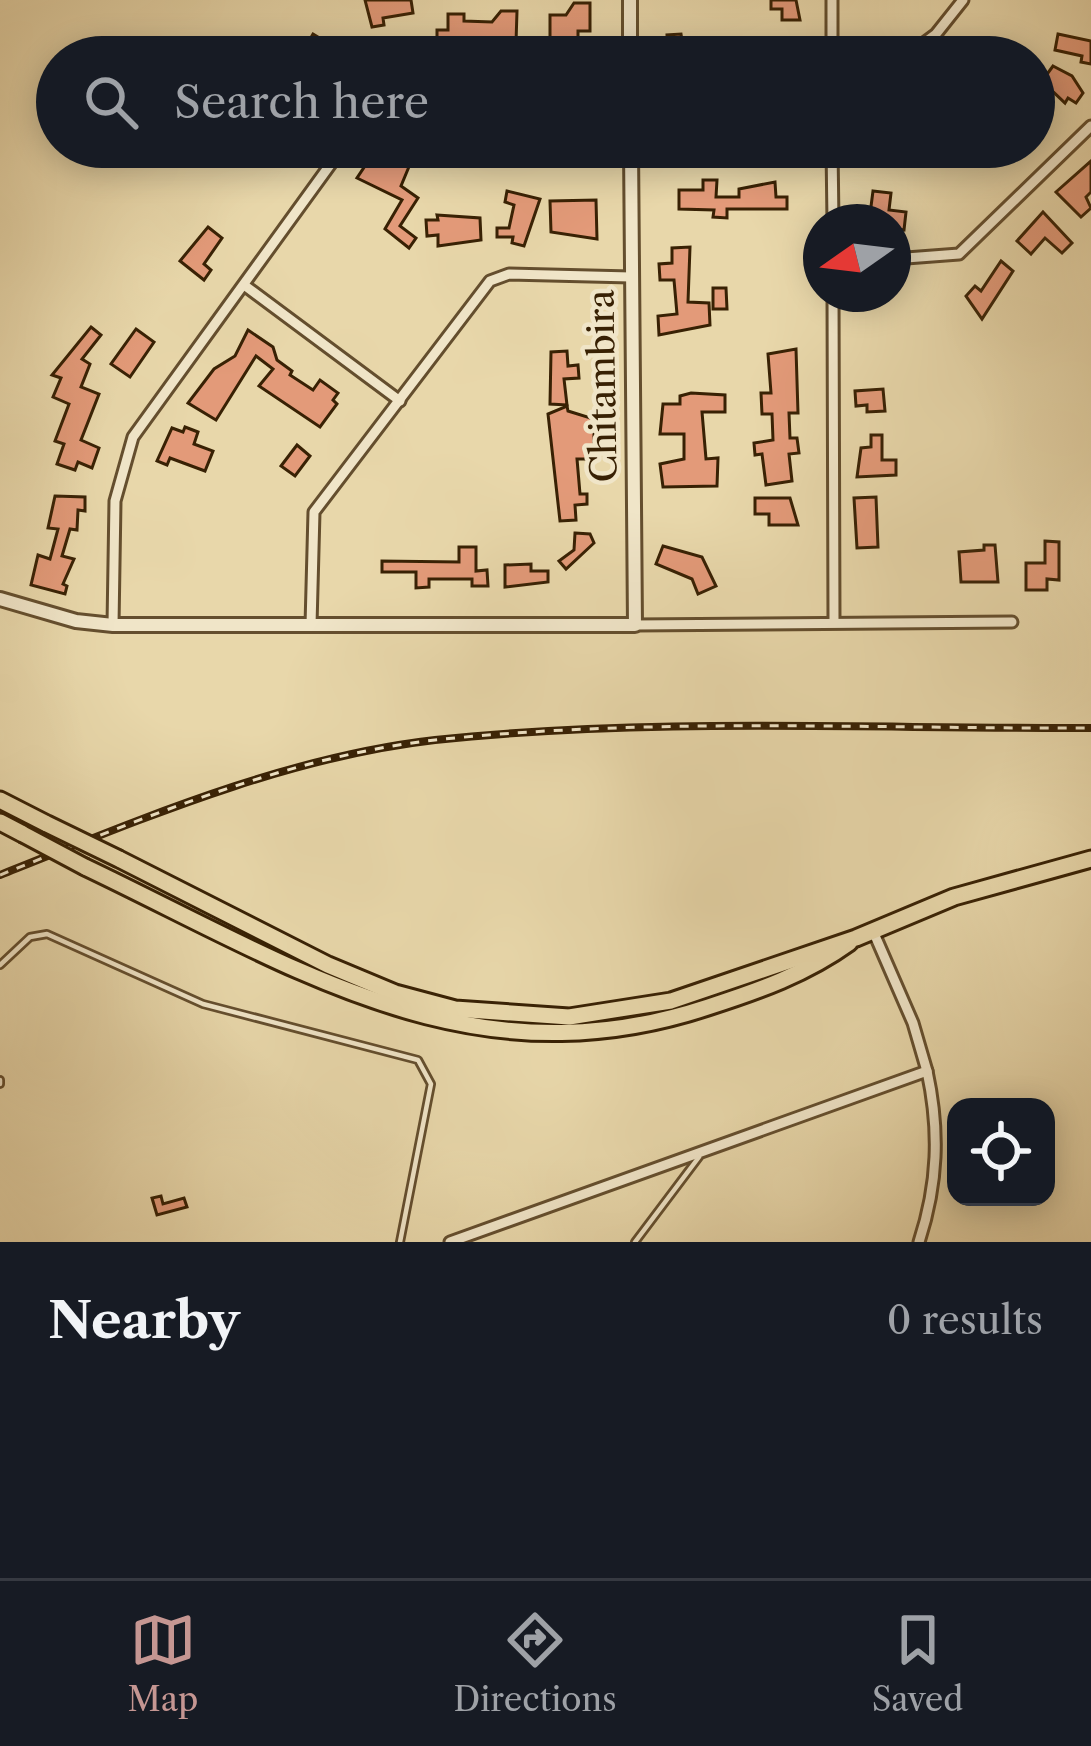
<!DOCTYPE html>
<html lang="en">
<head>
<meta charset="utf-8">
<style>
	:root { --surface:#171b24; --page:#242831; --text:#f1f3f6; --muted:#9ea1a6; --line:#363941; --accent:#c59692 }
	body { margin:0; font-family:"Libre Caslon Text",serif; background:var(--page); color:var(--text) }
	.controls { position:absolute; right:36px; bottom:36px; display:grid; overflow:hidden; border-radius:24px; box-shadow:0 6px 30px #0003 }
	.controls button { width:108px; height:108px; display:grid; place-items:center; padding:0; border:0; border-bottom:3px solid var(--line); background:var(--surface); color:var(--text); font:60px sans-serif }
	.compass { position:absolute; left:803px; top:204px; width:108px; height:108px; border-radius:50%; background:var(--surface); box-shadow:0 6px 30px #0003; rotate:256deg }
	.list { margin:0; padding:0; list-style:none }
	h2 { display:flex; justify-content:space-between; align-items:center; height:156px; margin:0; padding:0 48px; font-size:51px }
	h2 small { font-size:39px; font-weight:400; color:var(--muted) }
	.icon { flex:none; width:66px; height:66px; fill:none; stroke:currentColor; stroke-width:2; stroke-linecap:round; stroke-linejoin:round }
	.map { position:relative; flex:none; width:1091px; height:1242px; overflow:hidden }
	.search { position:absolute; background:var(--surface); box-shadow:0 6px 30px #0003; left:36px; right:36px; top:36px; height:132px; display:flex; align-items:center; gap:30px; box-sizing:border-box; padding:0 42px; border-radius:66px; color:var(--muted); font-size:45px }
	.sheet { height:336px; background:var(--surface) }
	nav { display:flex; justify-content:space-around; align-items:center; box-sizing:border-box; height:168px; border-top:3px solid var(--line); background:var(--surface); font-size:33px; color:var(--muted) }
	nav a { display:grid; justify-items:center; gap:6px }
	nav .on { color:var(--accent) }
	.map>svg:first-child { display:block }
</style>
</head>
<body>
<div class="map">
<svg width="1091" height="1242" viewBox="0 0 1091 1242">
	<rect width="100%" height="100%" fill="#e8d7aa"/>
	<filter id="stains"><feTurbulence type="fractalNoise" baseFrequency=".00167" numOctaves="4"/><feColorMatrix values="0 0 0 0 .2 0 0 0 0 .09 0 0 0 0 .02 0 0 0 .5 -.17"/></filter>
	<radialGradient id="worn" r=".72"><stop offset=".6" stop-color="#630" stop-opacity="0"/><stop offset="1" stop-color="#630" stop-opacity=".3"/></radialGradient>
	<g fill="#e39a79" stroke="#382104" stroke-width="3">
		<polygon points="365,0 411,0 413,13 383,18 384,25 372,27"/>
		<polygon points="771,0 796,0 800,20 782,20 782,9 771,9"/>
		<polygon points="574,3 590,3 590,31 578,31 578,54 550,54 550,15 566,15"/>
		<polygon points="501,11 517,11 516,43 460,42 460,51 437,47 437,30 448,30 448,14 464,14 464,21 492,22"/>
		<polygon points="313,34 336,48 339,43 363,57 323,57 306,46"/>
		<polygon points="681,34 682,41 699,40 700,53 668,55 667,35"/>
		<polygon points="1058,34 1091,41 1091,64 1081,62 1082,56 1055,50"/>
		<polygon points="1053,66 1072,76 1083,93 1076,103 1068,98 1065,103 1042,81"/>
		<polygon points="394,147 413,157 401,186 418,198 400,226 416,238 409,248 385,229 402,200 357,178 373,154 384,162"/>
		<polygon points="1091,161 1091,192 1086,197 1091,208 1081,217 1056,192"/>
		<polygon points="703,180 717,180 716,197 739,197 739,189 775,182 776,197 787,197 787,209 727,209 727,218 713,217 714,210 679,209 679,190 703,190"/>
		<polygon points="507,191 540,199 524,246 512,243 513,237 497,237 497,228 509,228 514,205 505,202"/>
		<polygon points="873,191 891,193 889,210 906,212 904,230 893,228 893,222 869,222"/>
		<polygon points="596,200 597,239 551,232 550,201"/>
		<polygon points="1043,212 1072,243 1062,253 1045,238 1031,254 1017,241"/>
		<polygon points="437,215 480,218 481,240 438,246 438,235 427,236 426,220 438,220"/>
		<polygon points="208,227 222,238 204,264 211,270 204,280 180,261"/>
		<polygon points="690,247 688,302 709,303 710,325 659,335 658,316 677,314 674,280 660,280 659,264 672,263 672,248"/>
		<polygon points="1001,261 1013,271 982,319 966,296 975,286 981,291"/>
		<polygon points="713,288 726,288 727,309 713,309"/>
		<polygon points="91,327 101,335 82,359 90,364 81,387 99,394 81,440 99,448 92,468 78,462 75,470 57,464 64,444 55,441 69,404 53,397 61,378 52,375"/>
		<polygon points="136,329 154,342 130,377 111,364"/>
		<polygon points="248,330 273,347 277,360 292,371 290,375 313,390 320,380 338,393 333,400 337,404 320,427 259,386 273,369 256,356 216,420 188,403 214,369 235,356"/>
		<polygon points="796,349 798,413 789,413 790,438 797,438 799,453 789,454 792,481 766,485 762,454 755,455 754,443 773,440 772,414 762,414 761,393 771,393 768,354"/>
		<polygon points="567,351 568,366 578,365 579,378 564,379 567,405 550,404 551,352"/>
		<polygon points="883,389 885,411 867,412 867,405 856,406 855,391"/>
		<polygon points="691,393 725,395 725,412 702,412 706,459 718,458 717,486 663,487 660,464 684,459 684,434 660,434 663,404 680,404 680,396"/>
		<polygon points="567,406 568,411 594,419 594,459 577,459 580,494 587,494 587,504 575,505 576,520 560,521 548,414"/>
		<polygon points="185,427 198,432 194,444 213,451 205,471 170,458 167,465 157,461 172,428 183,432"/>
		<polygon points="871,435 882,435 882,460 896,460 896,475 857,477 861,448 871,447"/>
		<polygon points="297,445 310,456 295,476 281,466"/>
		<polygon points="55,496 85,497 85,511 78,510 77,530 70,529 62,556 74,559 63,584 67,586 65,594 31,585 38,555 50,559 58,529 48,528"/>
		<polygon points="876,497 878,547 857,548 854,498"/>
		<polygon points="755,498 790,498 798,525 769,525 769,514 755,514"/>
		<polygon points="575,533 590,534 594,543 566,569 559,561 574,550"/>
		<polygon points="1045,541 1059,542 1059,580 1047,579 1047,590 1026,590 1026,563 1045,563"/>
		<polygon points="984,545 995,545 998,582 961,582 959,552 984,550"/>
		<polygon points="663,546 702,557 716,586 698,594 692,579 656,564"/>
		<polygon points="459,547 476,547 476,571 487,570 488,586 472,586 472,579 429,579 429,587 416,588 416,572 382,572 382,561 459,562"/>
		<polygon points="531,564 531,571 548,571 548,582 505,587 505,565"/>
		<polygon points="161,1196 163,1204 184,1198 187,1207 157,1215 152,1198"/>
	</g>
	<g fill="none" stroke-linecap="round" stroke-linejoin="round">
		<defs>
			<g id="service">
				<polyline points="0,965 30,937 47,934 203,1004 418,1060 431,1084 400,1242"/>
				<polyline points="0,1080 0,1084"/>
				<polyline points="635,1242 699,1157"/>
			</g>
			<g id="minor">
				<polyline points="832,0 832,57"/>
				<polyline points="905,57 936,34 963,0"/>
				<polyline points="832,147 833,222"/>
				<polyline points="631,157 832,156"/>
				<polyline points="893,259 959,254 1091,126"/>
				<polyline points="244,285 400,401"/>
				<polyline points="833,294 834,622"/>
				<polyline points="113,625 115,501 133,437 343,147"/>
				<polyline points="311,625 314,512 490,281 509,274 631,277"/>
				<polyline points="635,625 1012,622"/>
				<polyline points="450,1242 927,1071 913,1023 873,931"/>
				<path d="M919 1242C938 1184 940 1131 927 1071"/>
			</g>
			<g id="tertiary">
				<polyline points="630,0 630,57"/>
				<polyline points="0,599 76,621 113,625 635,625 631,147"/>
			</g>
			<g id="trunk">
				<polyline points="0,800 47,824"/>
				<polyline points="0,822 23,834"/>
				<polyline points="119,859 328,965 395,993 455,1009 569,1017 671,1001 856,938 954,897 1091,859"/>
				<path d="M85 867C293 966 469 1086 708 1007 758 991 806 974 849 943"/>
			</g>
		</defs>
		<use href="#service" stroke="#644e2e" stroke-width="10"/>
		<use href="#minor" stroke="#644e2e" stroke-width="15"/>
		<use href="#tertiary" stroke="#644e2e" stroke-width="18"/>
		<use href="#trunk" stroke="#382104" stroke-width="21"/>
		<use href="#service" stroke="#f0e5c8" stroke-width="4.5"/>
		<use href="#minor" stroke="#f0e5c8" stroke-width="9"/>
		<use href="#tertiary" stroke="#f0e5c8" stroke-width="12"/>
		<use href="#trunk" stroke="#e8d7aa" stroke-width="15"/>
		<defs>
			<path id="rail" d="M0 875C139 820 285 757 435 740 651 717 873 729 1091 728"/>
		</defs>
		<use href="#rail" stroke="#382104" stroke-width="8"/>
		<use href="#rail" stroke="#f0e5c8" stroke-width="3" stroke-dasharray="9" stroke-linecap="butt"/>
		<defs>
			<g id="trunk-bridge">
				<polyline points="47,824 119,859"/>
				<polyline points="23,834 85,867"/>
			</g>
		</defs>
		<use href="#trunk-bridge" stroke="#382104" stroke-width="21" stroke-linecap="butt"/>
		<use href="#trunk-bridge" stroke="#e8d7aa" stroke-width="15"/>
	</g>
	<g text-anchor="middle" stroke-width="9" stroke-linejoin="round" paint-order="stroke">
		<g font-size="36" fill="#382104" stroke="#f0e5c8">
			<text transform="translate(602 386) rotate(-91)" y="13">Chitambira</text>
		</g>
	</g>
	<rect width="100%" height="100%" filter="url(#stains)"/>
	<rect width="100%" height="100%" fill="url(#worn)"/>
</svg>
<div class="controls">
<button><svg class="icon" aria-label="locate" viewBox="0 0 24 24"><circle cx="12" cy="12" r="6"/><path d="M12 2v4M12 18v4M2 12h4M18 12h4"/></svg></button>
</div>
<svg class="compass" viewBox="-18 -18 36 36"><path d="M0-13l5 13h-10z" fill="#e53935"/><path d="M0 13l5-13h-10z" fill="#9ea1a6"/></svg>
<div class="search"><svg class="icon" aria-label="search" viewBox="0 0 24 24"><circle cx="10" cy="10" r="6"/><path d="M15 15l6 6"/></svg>Search here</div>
</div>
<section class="sheet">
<h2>Nearby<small>0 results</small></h2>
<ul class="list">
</ul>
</section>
<nav>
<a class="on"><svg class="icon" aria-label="map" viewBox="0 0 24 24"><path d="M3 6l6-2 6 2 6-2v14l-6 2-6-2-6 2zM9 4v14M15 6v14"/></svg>Map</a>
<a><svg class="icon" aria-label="directions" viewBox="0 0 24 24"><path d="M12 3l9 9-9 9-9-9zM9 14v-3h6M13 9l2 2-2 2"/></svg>Directions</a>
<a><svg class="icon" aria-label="saved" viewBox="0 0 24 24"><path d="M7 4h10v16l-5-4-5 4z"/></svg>Saved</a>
</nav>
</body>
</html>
